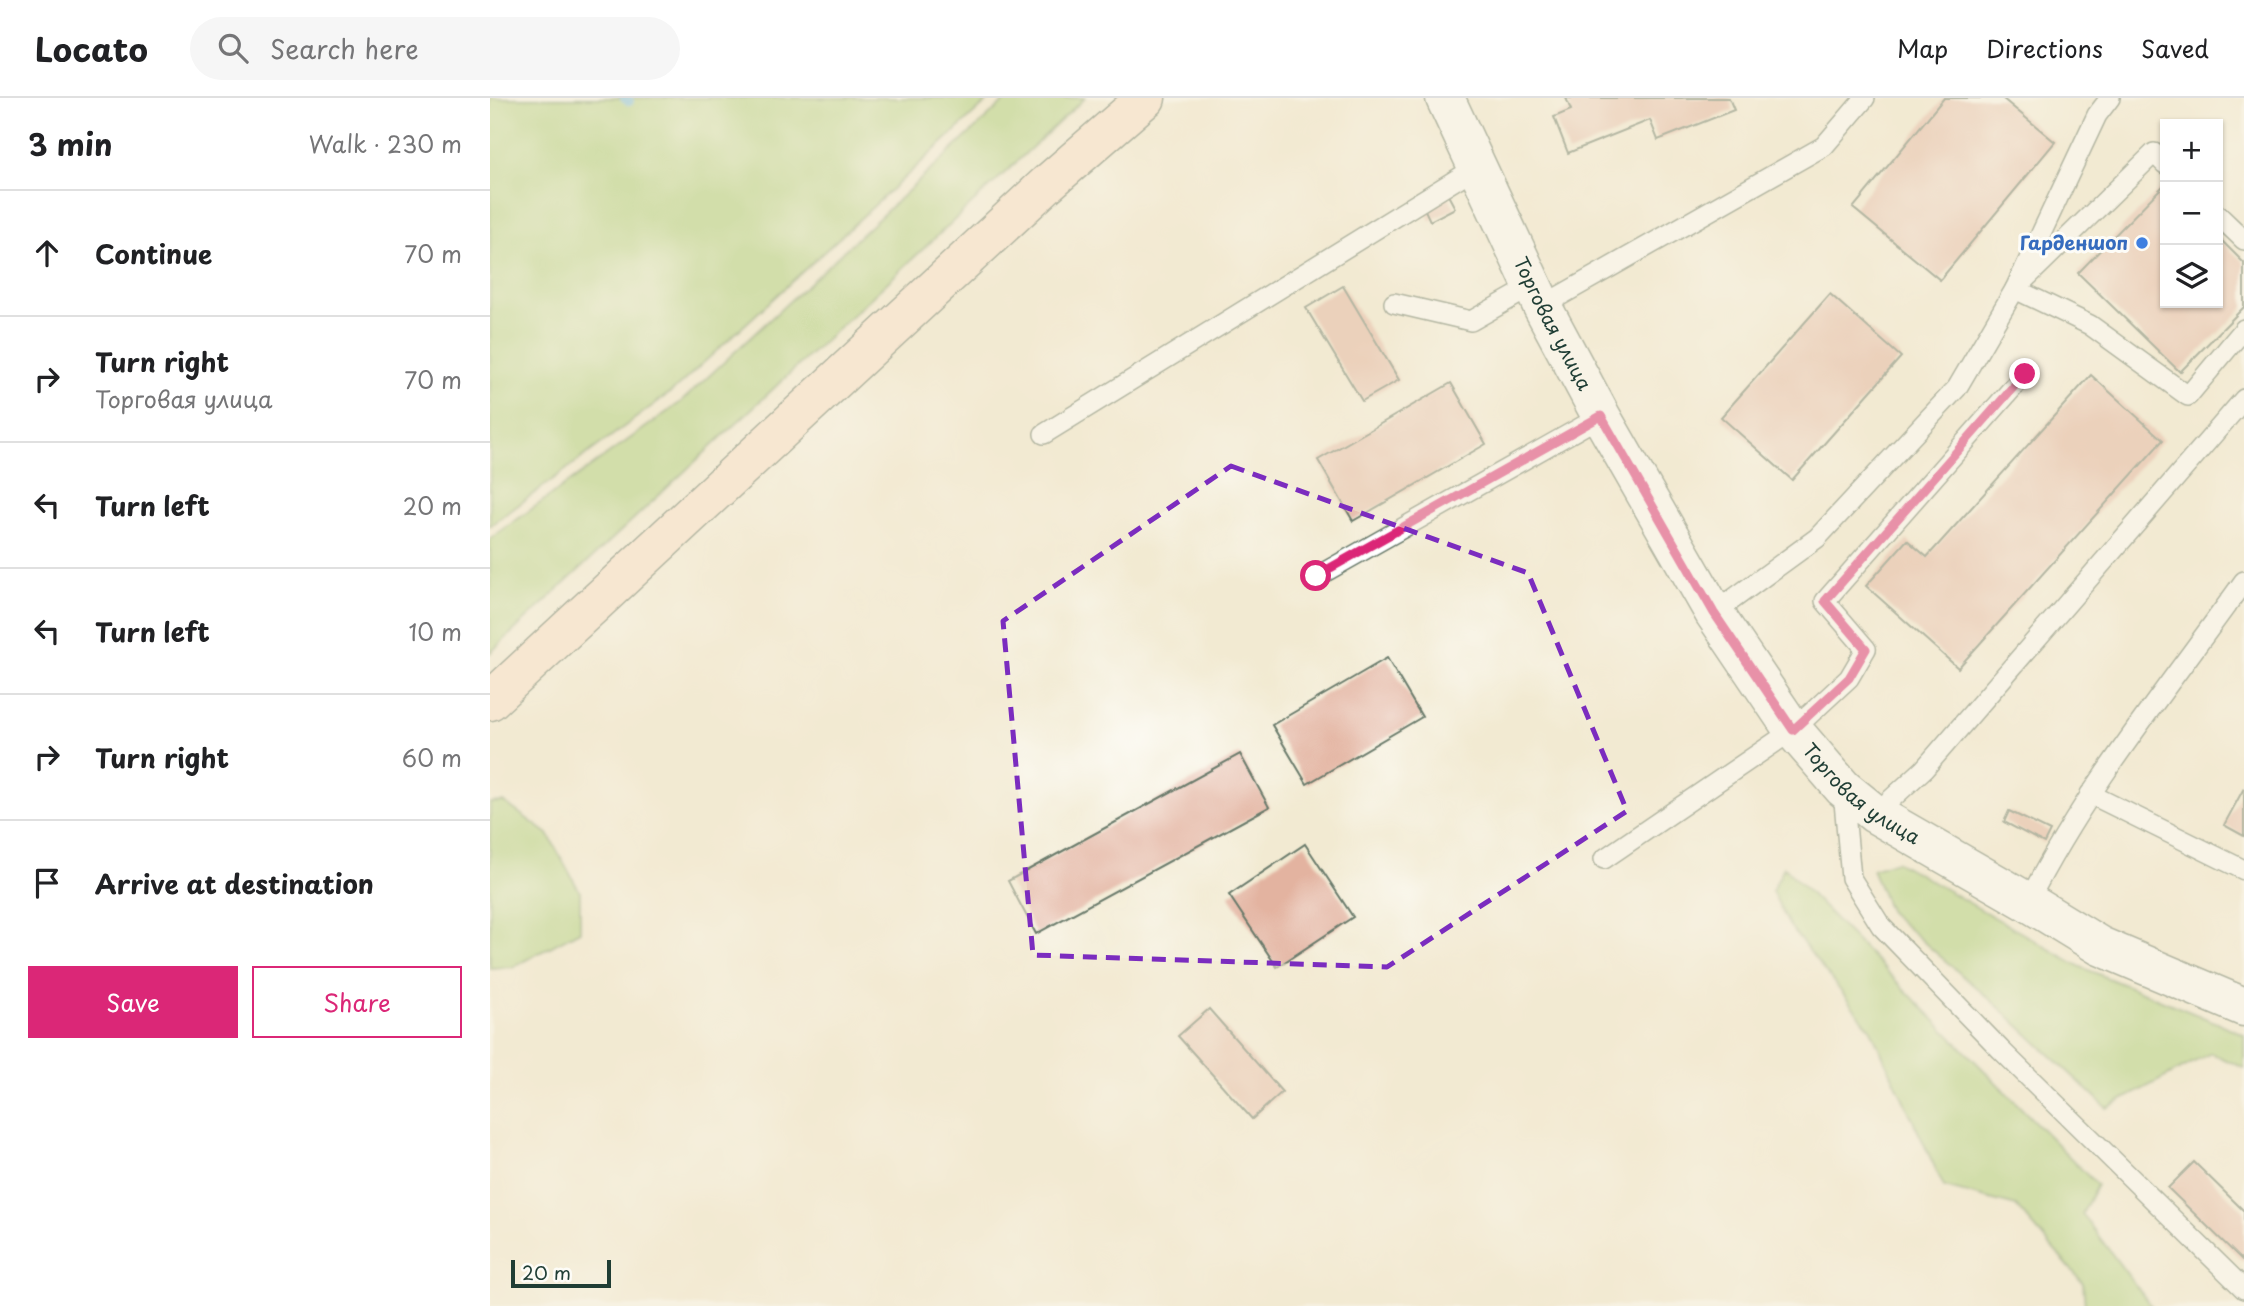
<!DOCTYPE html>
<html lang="en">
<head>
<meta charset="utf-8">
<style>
	:root { --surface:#fff; --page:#f6f6f6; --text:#202124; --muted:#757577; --line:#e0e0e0; --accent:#db2777 }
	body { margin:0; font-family:"Playpen Sans",sans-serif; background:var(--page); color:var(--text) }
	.controls { position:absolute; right:21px; top:21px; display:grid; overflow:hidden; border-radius:0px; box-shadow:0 2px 5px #0004 }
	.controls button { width:63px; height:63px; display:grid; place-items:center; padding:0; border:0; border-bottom:2px solid var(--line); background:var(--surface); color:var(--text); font:35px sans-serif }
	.scale { position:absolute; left:21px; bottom:18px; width:100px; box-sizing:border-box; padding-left:7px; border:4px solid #1f3d34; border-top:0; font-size:19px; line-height:24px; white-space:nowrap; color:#1f3d34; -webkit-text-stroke:5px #fdfcf7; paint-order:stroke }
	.stop { position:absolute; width:21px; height:21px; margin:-16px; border:5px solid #db2777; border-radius:50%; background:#fff }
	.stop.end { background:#db2777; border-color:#fff; box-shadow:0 2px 7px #0008 }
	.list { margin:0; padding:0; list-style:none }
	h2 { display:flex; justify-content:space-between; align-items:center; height:91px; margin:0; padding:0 28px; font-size:30px }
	h2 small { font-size:23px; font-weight:400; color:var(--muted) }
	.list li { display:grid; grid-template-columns:46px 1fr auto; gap:21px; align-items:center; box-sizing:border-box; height:126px; padding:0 28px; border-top:2px solid var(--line) }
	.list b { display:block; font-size:26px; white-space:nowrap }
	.list p { margin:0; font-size:23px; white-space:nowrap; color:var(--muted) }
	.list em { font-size:23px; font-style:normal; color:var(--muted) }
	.actions { display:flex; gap:14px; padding:21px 28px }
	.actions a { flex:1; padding:16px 0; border:2px solid var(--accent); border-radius:0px; text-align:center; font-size:24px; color:var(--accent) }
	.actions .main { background:var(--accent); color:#fff }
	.icon { flex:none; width:38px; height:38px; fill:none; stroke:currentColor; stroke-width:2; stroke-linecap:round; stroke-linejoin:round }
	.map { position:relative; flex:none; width:1754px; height:1208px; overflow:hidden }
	header { display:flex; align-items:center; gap:42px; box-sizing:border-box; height:98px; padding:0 35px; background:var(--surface); border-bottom:2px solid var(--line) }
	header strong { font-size:33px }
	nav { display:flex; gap:38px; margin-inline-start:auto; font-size:24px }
	.search { width:490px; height:63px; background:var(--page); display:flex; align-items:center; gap:18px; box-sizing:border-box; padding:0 24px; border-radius:38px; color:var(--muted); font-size:26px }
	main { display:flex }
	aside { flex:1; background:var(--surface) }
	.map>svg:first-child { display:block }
</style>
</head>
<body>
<header>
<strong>Locato</strong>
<div class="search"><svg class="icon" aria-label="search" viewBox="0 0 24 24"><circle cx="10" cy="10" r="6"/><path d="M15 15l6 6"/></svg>Search here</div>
<nav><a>Map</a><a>Directions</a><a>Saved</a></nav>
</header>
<main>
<aside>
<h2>3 min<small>Walk · 230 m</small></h2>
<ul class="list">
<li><svg class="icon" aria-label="ahead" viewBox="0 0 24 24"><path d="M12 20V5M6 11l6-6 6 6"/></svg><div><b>Continue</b></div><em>70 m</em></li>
<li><svg class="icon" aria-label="right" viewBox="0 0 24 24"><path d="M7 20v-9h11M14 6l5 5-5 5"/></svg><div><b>Turn right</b><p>Торговая улица</p></div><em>70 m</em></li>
<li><svg class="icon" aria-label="left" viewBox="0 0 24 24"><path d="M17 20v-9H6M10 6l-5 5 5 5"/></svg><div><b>Turn left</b></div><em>20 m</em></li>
<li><svg class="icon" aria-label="left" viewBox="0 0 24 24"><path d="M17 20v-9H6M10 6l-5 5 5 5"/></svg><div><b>Turn left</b></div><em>10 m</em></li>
<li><svg class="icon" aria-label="right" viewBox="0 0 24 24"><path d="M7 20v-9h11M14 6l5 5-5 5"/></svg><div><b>Turn right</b></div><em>60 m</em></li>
<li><svg class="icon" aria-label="arrive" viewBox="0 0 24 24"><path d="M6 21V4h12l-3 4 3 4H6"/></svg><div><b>Arrive at destination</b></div></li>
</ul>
<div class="actions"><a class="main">Save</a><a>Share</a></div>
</aside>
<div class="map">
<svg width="1754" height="1208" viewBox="0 0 1754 1208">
	<rect width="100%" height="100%" fill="#fdfcf7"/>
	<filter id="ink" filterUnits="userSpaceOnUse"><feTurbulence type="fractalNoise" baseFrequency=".0143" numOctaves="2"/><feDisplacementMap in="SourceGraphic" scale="14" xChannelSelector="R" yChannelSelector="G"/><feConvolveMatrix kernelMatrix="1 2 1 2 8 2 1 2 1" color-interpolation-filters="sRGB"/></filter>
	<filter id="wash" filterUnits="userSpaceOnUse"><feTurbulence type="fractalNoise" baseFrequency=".00686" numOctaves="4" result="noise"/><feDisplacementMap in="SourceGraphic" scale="28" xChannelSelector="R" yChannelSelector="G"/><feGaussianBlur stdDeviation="1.57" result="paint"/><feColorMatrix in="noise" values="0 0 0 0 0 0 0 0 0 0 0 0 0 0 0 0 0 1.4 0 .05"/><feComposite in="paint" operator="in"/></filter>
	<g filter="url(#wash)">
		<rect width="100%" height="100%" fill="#f2ead2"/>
		<g fill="#abd07a" stroke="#658657" stroke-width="2">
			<polygon points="0,0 501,0 185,291 0,428"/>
			<polygon points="518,0 595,0 0,555 0,441 191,304"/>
			<polygon points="14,704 58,736 90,794 90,833 23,869 0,870 0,705"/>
			<polygon points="1406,763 1591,869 1754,936 1754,970 1721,955 1617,1010 1511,911 1400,815 1382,771"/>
			<polygon points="1294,769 1607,1087 1592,1116 1661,1208 1595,1208 1593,1185 1526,1108 1454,1089 1381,932 1299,827 1282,793"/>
		</g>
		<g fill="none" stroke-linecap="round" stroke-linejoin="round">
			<polyline stroke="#66b8e2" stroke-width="10" points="135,0 139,3"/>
		</g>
		<g id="blocks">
			<g fill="#e3b3a0">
				<polygon points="1076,0 1239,0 1244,12 1168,42 1160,22 1078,55 1064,19 1081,12"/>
				<polygon points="1454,0 1512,0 1565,44 1450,182 1363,110"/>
				<polygon points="1675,86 1675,205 1728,205 1728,139 1754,165 1754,209 1690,274 1588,175"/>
				<polygon points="958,97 965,110 940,123 934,110"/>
				<polygon points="853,188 909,282 872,303 816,210"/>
				<polygon points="1340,196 1411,259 1302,382 1231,319"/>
				<polygon points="1601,277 1673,342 1468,570 1376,488 1417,442 1437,459"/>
				<polygon points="961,285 996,346 863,423 828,362"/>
				<polygon points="897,560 932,619 817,686 782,627"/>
				<polygon points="750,656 779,709 546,836 518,783"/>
				<polygon points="1754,690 1754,738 1734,727"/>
				<polygon points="1519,713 1560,733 1554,745 1514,724"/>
				<polygon points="815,746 863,819 787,869 739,797"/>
				<polygon points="719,911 792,994 762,1021 688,938"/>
				<polygon points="1704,1064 1754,1113 1754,1164 1678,1090"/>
			</g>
		</g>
	</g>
	<g filter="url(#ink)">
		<use href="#blocks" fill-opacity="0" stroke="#697a6b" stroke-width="2"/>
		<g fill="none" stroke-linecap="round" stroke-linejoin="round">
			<defs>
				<g id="service">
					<polyline points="1675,66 1664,55 1525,191 1600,227 1698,298 1754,231"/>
					<polyline points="1728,117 1754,142"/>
					<polyline points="904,205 981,223 1043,188"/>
					<polyline points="1052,208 1334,48 1375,0"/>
					<polyline points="554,336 988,68"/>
					<polyline points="826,479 1111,318"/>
					<polyline points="1224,515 1327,440 1467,290 1525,191 1607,17 1620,0"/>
					<polyline points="1353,693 1361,780 1391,828 1511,952 1754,1191"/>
					<polyline points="1600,696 1754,772"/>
					<polyline points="1385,716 1434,671 1754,301"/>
					<polyline points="1114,761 1303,632 1359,580 1376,551 1335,503 1535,276"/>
					<path d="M1538 804C1596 689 1679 588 1754 483"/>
				</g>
				<g id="minor">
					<path id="s1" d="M955 0 1052 208 1111 318 1224 515 1303 632 1353 690 1385 716 1538 804 1610 848 1754 909"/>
				</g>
				<polyline id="secondary" points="0,603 557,86 656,0"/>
			</defs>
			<use href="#service" stroke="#697a6b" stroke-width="22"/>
			<use href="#minor" stroke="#697a6b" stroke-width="41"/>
			<use href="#secondary" stroke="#697a6b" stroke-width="41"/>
			<use href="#service" stroke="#fff" stroke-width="19"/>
			<use href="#minor" stroke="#fff" stroke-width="38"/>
			<use href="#secondary" stroke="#fde4d0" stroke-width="38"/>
		</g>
	</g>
	<g fill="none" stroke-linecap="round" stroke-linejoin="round" filter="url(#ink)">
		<polyline stroke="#db2777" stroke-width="9" points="826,478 1111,318 1224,515 1303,632 1359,580 1376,551 1335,503 1535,276"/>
	</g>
	<path d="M0 0H1754V1208H0ZM741 368 1038 475 1137 713 897 869 543 857 513 523Z" fill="#f2ead2" fill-opacity=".55" fill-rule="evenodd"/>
	<path fill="none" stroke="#7b2cbf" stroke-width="5" stroke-dasharray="14 9" stroke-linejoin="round" d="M741 368 1038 475 1137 713 897 869 543 857 513 523Z"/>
	<circle fill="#3f7fe0" stroke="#fdfcf7" stroke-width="2.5" cx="1652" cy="145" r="7"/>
	<g text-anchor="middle" stroke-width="6" stroke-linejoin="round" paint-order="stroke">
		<g font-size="19" font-weight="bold" fill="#366cbe" stroke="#fdfcf7" text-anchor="end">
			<text x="1638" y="152">Гарденшоп</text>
		</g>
		<g font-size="19" fill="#1f3d34" stroke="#fdfcf7">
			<text dy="7" stroke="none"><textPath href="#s1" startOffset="250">Торговая улица</textPath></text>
			<text dy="7" stroke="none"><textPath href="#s1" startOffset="817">Торговая улица</textPath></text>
		</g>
	</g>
</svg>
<div class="controls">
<button>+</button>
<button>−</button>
<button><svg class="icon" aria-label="layers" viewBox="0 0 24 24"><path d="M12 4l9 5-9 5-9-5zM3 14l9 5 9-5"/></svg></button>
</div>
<div class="scale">20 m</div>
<div class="stop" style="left:826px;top:478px"></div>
<div class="stop end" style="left:1535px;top:276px"></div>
</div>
</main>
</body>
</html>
